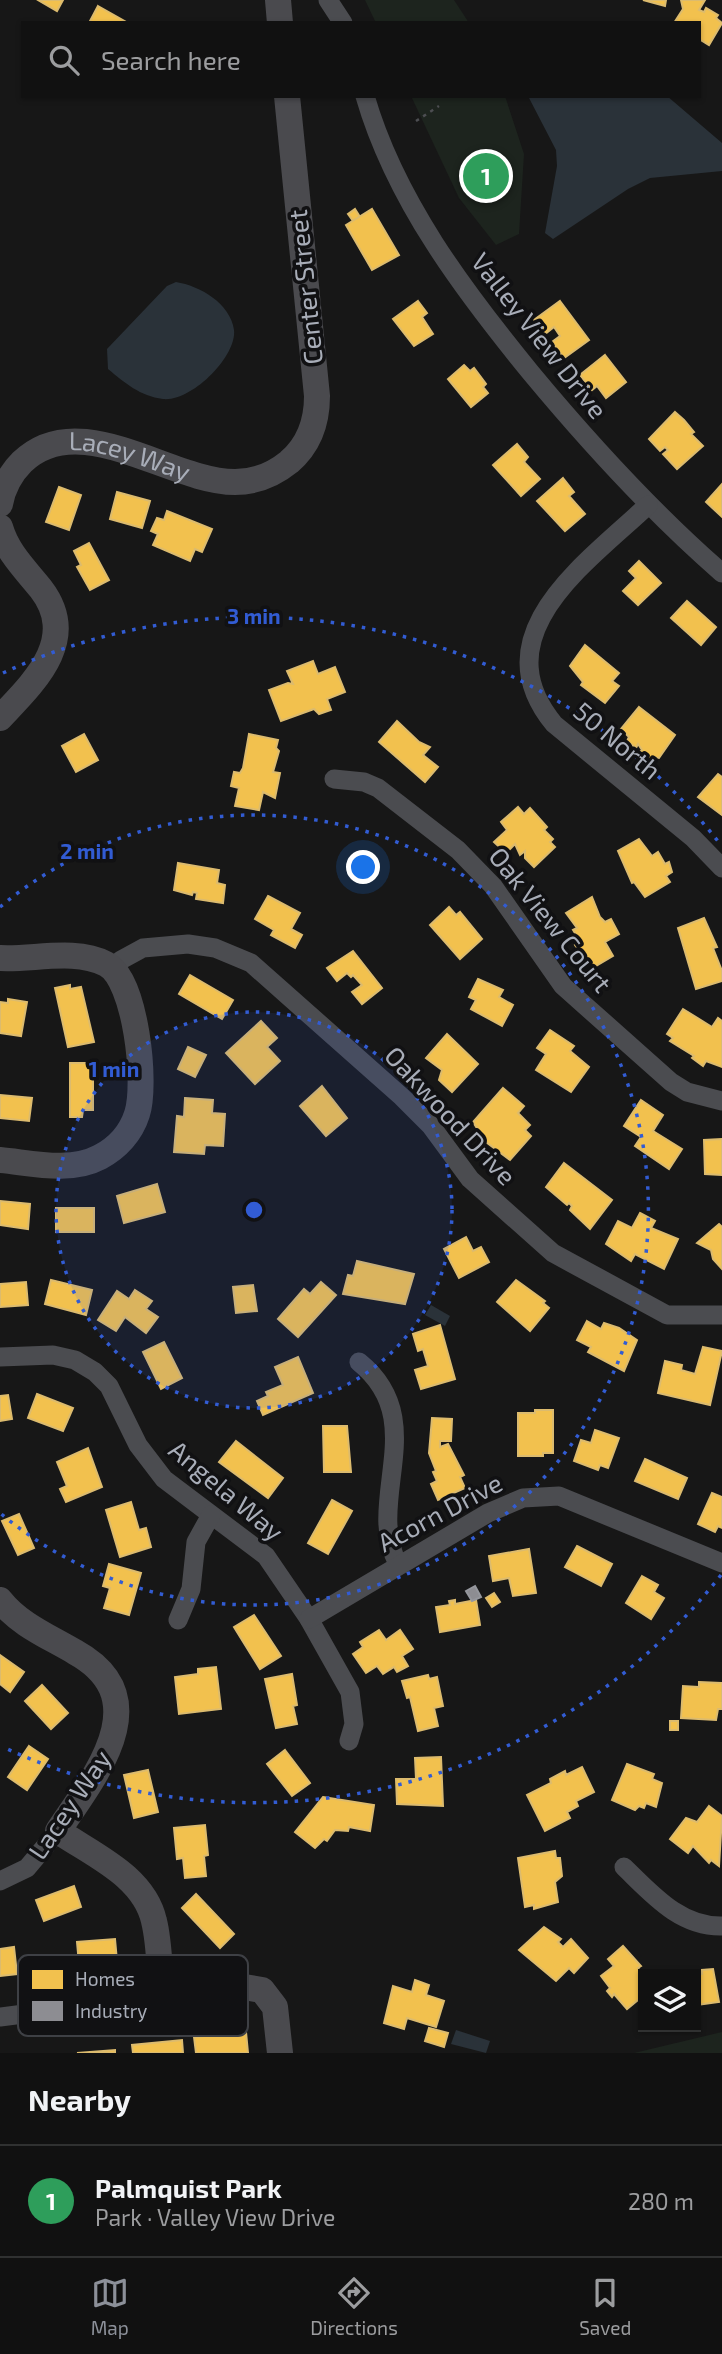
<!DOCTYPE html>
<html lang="en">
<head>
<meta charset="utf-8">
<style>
	:root { --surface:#111; --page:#1a1a1a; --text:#f1f3f6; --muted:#9c9d9f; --line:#303131; --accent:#8c9099 }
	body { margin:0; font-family:"Exo 2",sans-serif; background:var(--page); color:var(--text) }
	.controls { position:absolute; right:21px; bottom:21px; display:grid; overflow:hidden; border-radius:0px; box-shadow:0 2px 5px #0004 }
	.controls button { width:63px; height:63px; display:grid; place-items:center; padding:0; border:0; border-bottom:2px solid var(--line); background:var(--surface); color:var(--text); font:35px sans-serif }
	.you { position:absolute; left:364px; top:868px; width:24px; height:24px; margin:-18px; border:5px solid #fff; border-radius:50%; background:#1a73e8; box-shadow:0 0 0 10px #1a73e833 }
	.badge { display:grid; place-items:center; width:46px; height:46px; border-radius:50%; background:var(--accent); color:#fff; font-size:23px; font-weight:700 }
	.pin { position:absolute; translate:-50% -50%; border:4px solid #fff; box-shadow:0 2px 7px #0006 }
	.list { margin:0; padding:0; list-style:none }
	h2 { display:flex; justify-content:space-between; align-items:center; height:91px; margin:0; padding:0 28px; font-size:30px }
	h2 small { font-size:23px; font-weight:400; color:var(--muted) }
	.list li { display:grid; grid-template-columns:46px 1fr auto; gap:21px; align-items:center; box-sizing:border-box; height:112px; padding:0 28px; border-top:2px solid var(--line) }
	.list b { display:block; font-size:26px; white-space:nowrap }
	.list p { margin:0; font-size:23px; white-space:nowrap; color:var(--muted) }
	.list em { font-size:23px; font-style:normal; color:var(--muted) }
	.icon { flex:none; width:38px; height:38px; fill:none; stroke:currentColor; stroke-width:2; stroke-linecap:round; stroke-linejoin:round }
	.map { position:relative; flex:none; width:722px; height:2053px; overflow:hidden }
	.search { position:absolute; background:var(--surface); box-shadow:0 2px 5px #0004; left:21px; right:21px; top:21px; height:77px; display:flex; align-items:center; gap:18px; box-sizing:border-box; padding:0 24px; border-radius:0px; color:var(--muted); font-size:26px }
	.sheet { height:203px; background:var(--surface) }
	nav { display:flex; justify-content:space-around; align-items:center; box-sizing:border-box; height:98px; border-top:2px solid var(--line); background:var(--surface); font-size:19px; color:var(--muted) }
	nav a { display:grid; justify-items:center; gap:4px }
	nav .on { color:var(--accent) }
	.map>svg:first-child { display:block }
</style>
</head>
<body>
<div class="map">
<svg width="722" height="2053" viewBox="0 0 722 2053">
	<rect width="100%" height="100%" fill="#171717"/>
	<g fill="#1d241e">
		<polygon points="365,0 454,0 469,23 376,23"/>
		<polygon points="411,96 505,96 524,154 519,234 496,245 459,198"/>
		<polygon points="722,2032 722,2053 634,2053"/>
	</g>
	<g fill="#2a3239">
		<polygon points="528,96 667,96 722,143 722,171 650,178 628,189 553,239 545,233 557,166 556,150"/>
		<path d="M176 282C200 286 230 303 234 330 237 356 192 402 163 399 140 396 125 383 108 369L107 349 167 286Z"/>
		<polygon points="431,1305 450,1316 445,1326 425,1315"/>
		<polygon points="456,2030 490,2041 486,2053 451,2044"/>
	</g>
	<g fill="#f2c14e" stroke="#dcbb6e" stroke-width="2">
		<polygon points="38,0 63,0 57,11"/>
		<polygon points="643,0 666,0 665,6"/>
		<polygon points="681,0 705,0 699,10 704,12 706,8 718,15 716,18 722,23 709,45 699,39 699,23 674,23 683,9"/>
		<polygon points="98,6 128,23 89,23"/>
		<polygon points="355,209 360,217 353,221 348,214"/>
		<polygon points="372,209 399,255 372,270 346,225"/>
		<polygon points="418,301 427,313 422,317 433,334 414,346 393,319"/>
		<polygon points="560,301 589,340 564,358 552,342 560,336 554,327 545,334 534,320"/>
		<polygon points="605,355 626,382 606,398 597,386 592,390 580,375"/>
		<polygon points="464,365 470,371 474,368 486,384 483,387 488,393 471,407 448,379"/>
		<polygon points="675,412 684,420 694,432 691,434 703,446 677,469 663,454 668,450 665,447 660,451 649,439"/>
		<polygon points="517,444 528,457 524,462 540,479 521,496 493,465"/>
		<polygon points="563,478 574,492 569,496 585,514 565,531 537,501"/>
		<polygon points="722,484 722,517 706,502"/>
		<polygon points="59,487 81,495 69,530 46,522"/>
		<polygon points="117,492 150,501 142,528 110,519"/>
		<polygon points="167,511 212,529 202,552 195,549 190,561 153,545 158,534 151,531 157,518 164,520"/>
		<polygon points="89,543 109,580 90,590 77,567 81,565 74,551"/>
		<polygon points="639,561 661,583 638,605 623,591 636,578 629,571"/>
		<polygon points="687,601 716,627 701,645 671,618"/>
		<polygon points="585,645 619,673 612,681 619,686 605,703 581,685 583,682 570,666"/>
		<polygon points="313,661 318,674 335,667 345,692 327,699 331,710 319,714 314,709 281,721 269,690 288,683 293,684 287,671"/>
		<polygon points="639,707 675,735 659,758 654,757 650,761 639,753 642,750 638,744 636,748 627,741 629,737 621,729"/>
		<polygon points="397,721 419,742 430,747 423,755 438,767 425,782 379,742"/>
		<polygon points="84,734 98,760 76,772 62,746"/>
		<polygon points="249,734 278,740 276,748 279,751 273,772 280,773 275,798 263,792 259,810 235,806 239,788 231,786 234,772 240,773 243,768"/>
		<polygon points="718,774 722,777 722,815 698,797"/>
		<polygon points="518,807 524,814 530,808 547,827 544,830 553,839 550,842 555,847 534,867 525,858 525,851 520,855 515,844 506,853 494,842 507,830 501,822"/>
		<polygon points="639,839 652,856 658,852 665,864 669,862 672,872 666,876 670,882 645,897 634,882 632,883 618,851"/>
		<polygon points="178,863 219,870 217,883 225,885 223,903 196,899 197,893 193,892 192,895 174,890"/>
		<polygon points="268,896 300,913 291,929 302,935 295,948 271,935 274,930 255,919"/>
		<polygon points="592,897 600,917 605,922 611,919 619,934 605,942 613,956 591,969 575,945 580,941 573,930 577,928 566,913"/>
		<polygon points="449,907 456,915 460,912 482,939 460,959 430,925"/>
		<polygon points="704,918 717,947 713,948 722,971 722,981 696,989 678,928"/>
		<polygon points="353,951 382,988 362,1004 352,992 362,985 353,975 351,977 347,973 337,981 327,968"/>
		<polygon points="190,975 233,1000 222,1019 179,994"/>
		<polygon points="478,979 503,990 499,997 513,1005 502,1026 471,1009 476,1000 469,997"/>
		<polygon points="70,985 70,989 81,987 94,1042 68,1047 55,988"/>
		<polygon points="8,999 27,1002 21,1036 0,1033 0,1002 8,1003"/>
		<polygon points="683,1009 712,1027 718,1018 722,1021 722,1067 706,1061 703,1066 692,1058 694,1056 670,1041 673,1038 667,1034"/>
		<polygon points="261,1021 277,1038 267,1047 280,1061 255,1084 226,1053"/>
		<polygon points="550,1030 574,1046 570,1051 589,1067 571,1092 536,1070 546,1054 537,1048"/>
		<polygon points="447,1034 478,1064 452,1092 439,1080 442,1070 426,1058"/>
		<polygon points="188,1047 206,1055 195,1077 178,1069"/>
		<polygon points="70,1063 93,1063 93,1110 83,1110 82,1117 70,1117"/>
		<polygon points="322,1086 347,1118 326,1136 300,1106"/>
		<polygon points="503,1088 524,1106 518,1113 530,1125 525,1130 531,1136 510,1160 486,1142 473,1122"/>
		<polygon points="0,1095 32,1098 29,1121 0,1118"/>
		<polygon points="185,1098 213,1100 212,1113 225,1114 223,1146 205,1145 204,1154 174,1152 177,1116 184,1117"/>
		<polygon points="641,1100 663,1115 653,1131 682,1149 669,1169 635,1146 641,1137 624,1126"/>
		<polygon points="722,1139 722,1175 705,1174 704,1140"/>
		<polygon points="564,1163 612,1200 590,1229 570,1210 572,1206 569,1203 567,1205 546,1187"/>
		<polygon points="157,1184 165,1212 124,1223 117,1196"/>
		<polygon points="0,1201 30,1204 28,1229 0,1225"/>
		<rect x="56" y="1208" width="38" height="24"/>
		<polygon points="640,1213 655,1221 651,1228 678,1239 664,1269 635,1254 631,1261 606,1244 618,1221 632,1228"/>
		<polygon points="719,1224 722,1227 722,1269 713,1259 711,1250 697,1243"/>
		<polygon points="466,1237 473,1251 481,1247 489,1262 459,1278 444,1249"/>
		<polygon points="357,1261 414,1274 405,1304 343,1294 348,1275 353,1276"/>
		<polygon points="51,1280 92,1290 86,1315 45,1304"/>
		<polygon points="516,1280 545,1301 543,1303 549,1308 530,1331 497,1302"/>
		<polygon points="26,1282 28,1305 0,1307 0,1284"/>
		<polygon points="321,1282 336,1295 298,1337 278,1319 304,1289 310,1294"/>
		<polygon points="253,1285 257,1311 236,1313 233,1287"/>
		<polygon points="135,1290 152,1301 146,1309 158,1317 146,1333 125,1317 116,1331 98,1320 117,1291 129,1299"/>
		<polygon points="587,1321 601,1329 604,1323 619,1328 637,1340 624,1371 588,1352 591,1347 577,1340"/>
		<polygon points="440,1325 455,1379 421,1389 415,1370 428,1366 423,1349 418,1351 413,1334"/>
		<polygon points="164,1342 182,1378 161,1389 143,1352"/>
		<polygon points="703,1347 722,1351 710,1405 658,1393 665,1361 682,1365 681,1370 695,1374"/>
		<polygon points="298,1357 313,1393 263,1415 257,1401 268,1396 266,1392 283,1385 275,1367"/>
		<polygon points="37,1394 73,1408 63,1431 28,1418"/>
		<polygon points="8,1395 12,1419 0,1421 0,1396"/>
		<polygon points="535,1410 553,1410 553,1453 543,1453 543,1456 518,1456 518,1413 535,1413"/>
		<polygon points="432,1418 452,1419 451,1441 440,1441 440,1447 448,1444 464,1475 460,1477 465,1488 438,1500 431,1484 437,1481 433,1472 436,1471 429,1453"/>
		<polygon points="323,1426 347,1426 351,1472 324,1472"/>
		<polygon points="595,1430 619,1438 608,1468 600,1465 598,1470 574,1461 581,1440 591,1443"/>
		<polygon points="236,1441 283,1478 268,1498 219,1462"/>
		<polygon points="88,1448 102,1487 66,1502 60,1489 67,1486 57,1462"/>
		<polygon points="645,1459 687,1478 678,1499 635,1481"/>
		<polygon points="712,1493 722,1497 722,1528 718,1526 715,1532 698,1524"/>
		<polygon points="332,1500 352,1511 328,1554 308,1543"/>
		<polygon points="131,1502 139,1530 146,1528 151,1547 120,1557 106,1510"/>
		<polygon points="19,1514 34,1548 18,1555 2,1521"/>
		<polygon points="577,1546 612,1564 601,1586 565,1567"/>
		<polygon points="529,1549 536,1593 513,1596 509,1578 493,1581 489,1556"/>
		<polygon points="109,1564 141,1573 129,1615 104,1608 110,1588 103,1586"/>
		<polygon points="642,1576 658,1585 654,1592 664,1598 651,1619 626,1603"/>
		<polygon points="494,1593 500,1602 492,1607 486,1598"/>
		<polygon points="455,1600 455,1604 476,1600 480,1625 440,1632 436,1607 450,1605 449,1601"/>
		<polygon points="254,1615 281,1656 260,1669 234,1627"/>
		<polygon points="379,1630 386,1640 400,1630 413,1649 402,1656 408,1666 397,1672 394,1667 383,1674 377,1666 366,1673 353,1654 363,1647 360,1642"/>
		<polygon points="0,1655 24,1672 10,1692 0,1684"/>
		<polygon points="216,1667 221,1709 179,1714 175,1677 198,1674 198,1669"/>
		<polygon points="292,1674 297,1705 293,1706 297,1724 276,1728 265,1679"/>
		<polygon points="428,1675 429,1679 437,1677 443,1706 434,1708 438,1726 418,1731 410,1697 407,1698 402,1681"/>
		<polygon points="699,1682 722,1683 722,1709 718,1709 716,1720 681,1718 683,1686 699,1687"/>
		<polygon points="42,1685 68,1713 51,1729 25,1701"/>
		<rect x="670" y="1721" width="8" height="9"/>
		<polygon points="29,1746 48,1759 27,1790 8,1777"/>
		<polygon points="285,1750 310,1783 292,1796 267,1764"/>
		<polygon points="441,1757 443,1806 397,1804 396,1779 416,1779 415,1758"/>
		<polygon points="627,1764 654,1774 652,1779 662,1783 656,1807 646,1803 644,1808 639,1806 635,1810 612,1800"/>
		<polygon points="582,1767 594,1792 576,1801 578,1806 567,1812 570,1818 545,1831 527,1795 551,1783 550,1779 565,1771 566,1775"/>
		<polygon points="148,1770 158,1812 134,1818 124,1775"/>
		<polygon points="323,1797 374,1805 370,1831 349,1827 348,1831 335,1830 327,1841 324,1839 315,1848 295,1832"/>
		<polygon points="709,1806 722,1816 719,1866 711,1860 709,1863 693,1846 688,1853 670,1839 686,1818 697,1822"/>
		<polygon points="205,1825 208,1855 204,1856 206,1876 185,1878 183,1858 177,1859 174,1828"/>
		<polygon points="555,1851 556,1858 560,1858 562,1876 555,1882 558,1902 534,1909 534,1905 525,1907 518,1858"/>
		<polygon points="74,1886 81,1907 44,1921 36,1900"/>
		<polygon points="196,1894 234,1934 220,1948 182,1908"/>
		<polygon points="544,1927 561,1939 558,1942 563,1947 571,1939 588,1958 574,1973 569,1968 556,1981 519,1950"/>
		<polygon points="115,1939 117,1961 79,1964 77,1942"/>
		<polygon points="623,1946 641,1966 638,1968 643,1975 640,1986 643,1996 627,2009 614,1994 612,1997 607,1991 610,1988 601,1976 614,1966 608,1959"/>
		<polygon points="14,1947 17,1974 0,1976 0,1949"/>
		<polygon points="713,1969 719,2002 696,2005 696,1975 702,1974 702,1970"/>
		<polygon points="415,1980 429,1985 426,1995 444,2001 436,2027 407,2018 404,2029 384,2023 393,1986 412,1992"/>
		<polygon points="429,2028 448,2033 444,2047 425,2041"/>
		<polygon points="246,2032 248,2053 196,2053 194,2037"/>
		<polygon points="182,2040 183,2053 133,2053 132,2045"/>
		<polygon points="115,2050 115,2053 77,2053"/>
	</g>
	<polygon fill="#8d8d92" stroke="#95979d" stroke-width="2" points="475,1586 481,1597 472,1601 466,1591"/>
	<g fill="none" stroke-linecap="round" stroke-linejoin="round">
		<polyline stroke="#4d4e52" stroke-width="2.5" stroke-dasharray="3.5 5" stroke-linecap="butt" points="416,121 439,106"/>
		<g stroke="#4b4c50" stroke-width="19">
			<polyline points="328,0 343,23"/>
			<path d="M365 96C395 200 464 291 531 373 590 444 652 512 722 573"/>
			<path d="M648 505C588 562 480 634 554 724L693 838 722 868"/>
			<polyline points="334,779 364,782 378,788 458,850 493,886 563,986 671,1082 687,1092 722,1101"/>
			<polyline points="113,968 121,960 143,948 188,944 215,948 251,963 402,1097 431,1126 470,1179 553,1253 667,1315 722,1315"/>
			<polyline points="0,1357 53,1355 75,1360 95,1372 109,1386 138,1445 164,1479 266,1556 309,1619 350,1692 354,1724 349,1741"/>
			<path d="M359 1362C432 1421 364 1500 398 1564"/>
			<polyline points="309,1619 488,1513 523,1498 559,1496 722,1563"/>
			<polyline points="178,1620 191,1589 196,1542 211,1515"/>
			<path d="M624 1867C652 1894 680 1927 722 1926"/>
			<polyline points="0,1881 27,1868 58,1831"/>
			<polyline points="0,2017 162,1996"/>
		</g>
		<g stroke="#4a4a4e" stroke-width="26">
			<polyline points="278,0 280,23"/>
			<path id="s1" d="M0 504C3 487 10 474 22 462 80 406 170 482 235 482 255 482 273 475 289 462 309 445 317 422 317 396L287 96"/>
			<path d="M0 527C7 552 25 569 41 589 80 640 33 683 0 718"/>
			<path d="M0 958C33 960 75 948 106 964 136 979 147 1084 137 1114 131 1133 117 1148 100 1157 70 1173 32 1163 0 1160"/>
			<path d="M0 1600C20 1625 48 1636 75 1652 160 1699 93 1778 58 1831 93 1855 144 1876 154 1921 160 1945 159 1971 162 1996L238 1986 262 1990 275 2007 280 2053"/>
		</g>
	</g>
	<circle cx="254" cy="1210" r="198" fill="#325cd3" fill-opacity=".12"/>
	<g fill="none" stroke="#325cd3" stroke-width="3.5" stroke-dasharray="3.5 7">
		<circle cx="254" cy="1210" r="198"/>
		<path d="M0 907A395 395 0 1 1 0 1513"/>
		<path d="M721 1575A593 593 0 0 1 3 1747M3 673A593 593 0 0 1 721 845"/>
	</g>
	<g text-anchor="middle" stroke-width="7" stroke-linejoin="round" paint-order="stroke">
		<g font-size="26" fill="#a8adb8" stroke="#111113">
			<text transform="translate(306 287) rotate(-96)" y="9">Center Street</text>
			<text transform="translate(539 336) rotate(52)" y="9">Valley View Drive</text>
			<text dy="9" stroke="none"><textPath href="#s1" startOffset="163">Lacey Way</textPath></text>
			<text transform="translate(617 741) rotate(40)" y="9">50 North</text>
			<text transform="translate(550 920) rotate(51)" y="9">Oak View Court</text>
			<text transform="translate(450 1116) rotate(47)" y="9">Oakwood Drive</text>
			<text transform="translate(226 1491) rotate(40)" y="9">Angela Way</text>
			<text transform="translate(440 1513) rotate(-28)" y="9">Acorn Drive</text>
			<text transform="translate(70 1805) rotate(-56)" y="9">Lacey Way</text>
		</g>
	</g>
	<rect x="18" y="1955" width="230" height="81" rx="10" fill="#111113" stroke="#3e4045" stroke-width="2"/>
	<rect x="32" y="1970" width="31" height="19" fill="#f2c14e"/>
	<rect x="32" y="2001" width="31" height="20" fill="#8d8d92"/>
	<g font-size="19" fill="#a8adb8">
		<text x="75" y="1986">Homes</text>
		<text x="75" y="2018">Industry</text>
	</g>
	<circle cx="254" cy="1210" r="10" fill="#325cd3" stroke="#111113" stroke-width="3.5"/>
	<g font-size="21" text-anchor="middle" font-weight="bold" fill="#325cd3" stroke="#111113" stroke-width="7" stroke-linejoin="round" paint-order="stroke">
		<text x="254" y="624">3 min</text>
		<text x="87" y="859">2 min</text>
		<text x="114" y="1077">1 min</text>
	</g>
</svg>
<div class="controls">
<button><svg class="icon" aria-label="layers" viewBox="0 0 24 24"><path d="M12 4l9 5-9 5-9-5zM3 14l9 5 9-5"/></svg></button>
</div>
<div class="you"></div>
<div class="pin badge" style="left:486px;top:176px;background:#2e9e5b">1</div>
<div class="search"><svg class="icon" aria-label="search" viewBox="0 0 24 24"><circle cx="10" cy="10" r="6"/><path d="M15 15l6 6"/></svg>Search here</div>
</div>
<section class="sheet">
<h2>Nearby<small></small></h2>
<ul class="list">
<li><span class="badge" style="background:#2e9e5b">1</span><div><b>Palmquist Park</b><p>Park · Valley View Drive</p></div><em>280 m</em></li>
</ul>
</section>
<nav>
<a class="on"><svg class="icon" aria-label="map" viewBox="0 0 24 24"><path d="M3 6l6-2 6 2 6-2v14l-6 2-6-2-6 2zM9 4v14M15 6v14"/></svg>Map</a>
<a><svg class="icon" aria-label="directions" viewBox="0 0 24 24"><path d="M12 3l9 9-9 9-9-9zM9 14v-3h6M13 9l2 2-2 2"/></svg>Directions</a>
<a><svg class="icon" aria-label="saved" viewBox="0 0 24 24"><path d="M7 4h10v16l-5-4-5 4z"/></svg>Saved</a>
</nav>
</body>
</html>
